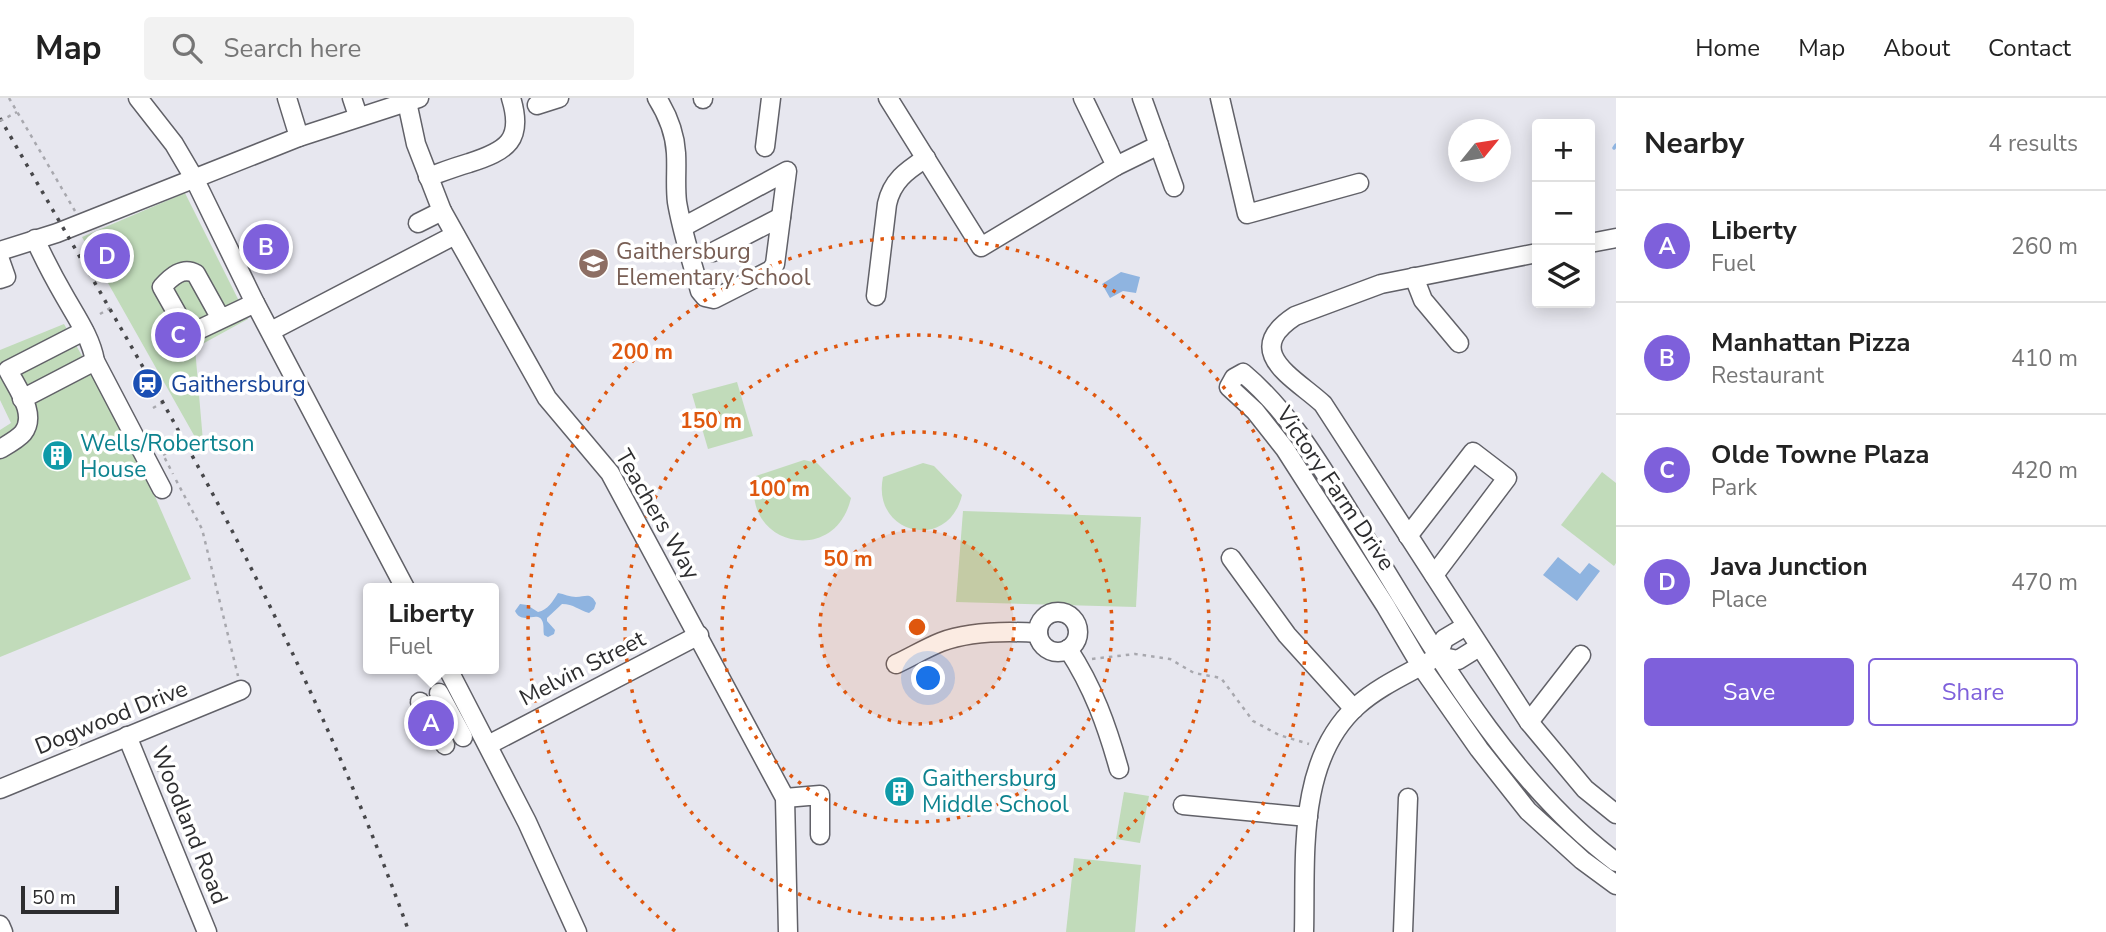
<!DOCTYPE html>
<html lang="en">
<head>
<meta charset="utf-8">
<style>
	:root { --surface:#fff; --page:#f2f2f2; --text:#222; --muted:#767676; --line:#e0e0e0; --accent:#7e60db }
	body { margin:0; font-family:"Nunito Sans",sans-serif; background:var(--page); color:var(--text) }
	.controls { position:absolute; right:21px; top:21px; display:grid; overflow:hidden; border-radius:7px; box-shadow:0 4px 18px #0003 }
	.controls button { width:63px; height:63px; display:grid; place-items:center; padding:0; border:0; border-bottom:2px solid var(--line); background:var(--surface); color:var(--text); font:35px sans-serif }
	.compass { position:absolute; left:1448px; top:21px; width:63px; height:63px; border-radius:50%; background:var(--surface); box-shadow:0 4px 18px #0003; rotate:60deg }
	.scale { position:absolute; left:21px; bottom:18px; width:98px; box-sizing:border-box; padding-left:7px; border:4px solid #2d2d2f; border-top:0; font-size:19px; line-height:24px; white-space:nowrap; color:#2d2d2f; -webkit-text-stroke:5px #fff; paint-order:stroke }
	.you { position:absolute; left:929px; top:581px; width:24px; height:24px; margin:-18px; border:5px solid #fff; border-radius:50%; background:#1a73e8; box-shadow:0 0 0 10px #1a73e833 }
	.badge { display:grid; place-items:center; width:46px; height:46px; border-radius:50%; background:var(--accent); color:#fff; font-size:23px; font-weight:700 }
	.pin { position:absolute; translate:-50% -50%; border:4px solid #fff; box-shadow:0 2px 7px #0006 }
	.popup { position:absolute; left:363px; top:485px; width:136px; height:91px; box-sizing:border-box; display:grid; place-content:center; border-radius:7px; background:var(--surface); filter:drop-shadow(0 2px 5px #0005); font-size:23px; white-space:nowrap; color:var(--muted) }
	.popup b { font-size:26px; color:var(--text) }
	.popup::after { content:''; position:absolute; left:50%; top:100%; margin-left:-14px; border:14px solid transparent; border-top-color:var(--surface) }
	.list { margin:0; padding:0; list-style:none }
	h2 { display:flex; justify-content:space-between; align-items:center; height:91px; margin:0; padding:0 28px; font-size:30px }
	h2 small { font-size:23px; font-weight:400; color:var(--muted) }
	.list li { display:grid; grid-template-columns:46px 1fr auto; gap:21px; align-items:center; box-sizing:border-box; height:112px; padding:0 28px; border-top:2px solid var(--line) }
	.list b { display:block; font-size:26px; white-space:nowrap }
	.list p { margin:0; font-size:23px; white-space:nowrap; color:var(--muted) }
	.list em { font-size:23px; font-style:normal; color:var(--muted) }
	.actions { display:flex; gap:14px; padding:21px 28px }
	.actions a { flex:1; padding:16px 0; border:2px solid var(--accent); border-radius:7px; text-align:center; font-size:24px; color:var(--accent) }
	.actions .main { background:var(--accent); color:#fff }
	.icon { flex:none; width:38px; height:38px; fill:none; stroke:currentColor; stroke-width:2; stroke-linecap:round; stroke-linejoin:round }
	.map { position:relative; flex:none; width:1616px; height:834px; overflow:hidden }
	header { display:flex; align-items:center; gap:42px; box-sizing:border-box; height:98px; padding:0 35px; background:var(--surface); border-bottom:2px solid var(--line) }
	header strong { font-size:33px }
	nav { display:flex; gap:38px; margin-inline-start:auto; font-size:24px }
	.search { width:490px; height:63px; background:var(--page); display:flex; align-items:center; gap:18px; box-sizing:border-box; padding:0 24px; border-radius:7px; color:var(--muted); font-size:26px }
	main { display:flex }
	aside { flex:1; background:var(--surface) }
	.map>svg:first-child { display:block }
</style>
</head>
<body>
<header>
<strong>Map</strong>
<div class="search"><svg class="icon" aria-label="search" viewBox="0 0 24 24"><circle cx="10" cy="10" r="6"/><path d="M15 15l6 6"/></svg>Search here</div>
<nav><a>Home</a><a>Map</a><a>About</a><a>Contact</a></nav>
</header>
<main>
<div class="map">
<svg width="1616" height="834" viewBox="0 0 1616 834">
	<rect width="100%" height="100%" fill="#e7e7ef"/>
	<g fill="#c1dbba">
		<polygon points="185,95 248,221 195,250 204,355 82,139"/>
		<polygon points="64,226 133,348 191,481 0,559 0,332 11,325 0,302 0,252"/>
		<polygon points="737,284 753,338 708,351 692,296"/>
		<path d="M804 362 817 365 851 400C835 470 739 447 756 378Z"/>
		<path d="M923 365 934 368 962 397C948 455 871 436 883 379Z"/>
		<polygon points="1602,374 1616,385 1616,465 1614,468 1561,427"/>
		<polygon points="963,413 1141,419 1136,509 956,504"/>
		<polygon points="1124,694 1149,698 1140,745 1116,741"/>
		<polygon points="1074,760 1141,767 1135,834 1066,834"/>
	</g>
	<g fill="#8fb4e0">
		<polygon points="1121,174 1140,179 1136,195 1123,193 1110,200 1102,186"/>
		<polygon points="1558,459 1580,476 1589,465 1600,473 1577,503 1543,477"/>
		<path d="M558 495C564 496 570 499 576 499 586 499 590 494 596 505L594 511 589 515C578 512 574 506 562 506L547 520V523L555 532 554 536 548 539 544 537C543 533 544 529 543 525 539 510 523 529 515 513L520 506 527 507 538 514C548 512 553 503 558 495Z"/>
	</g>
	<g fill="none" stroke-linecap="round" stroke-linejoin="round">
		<polyline stroke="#8fb4e0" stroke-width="3.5" points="1614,50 1616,47"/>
		<defs>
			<g id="minor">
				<polyline points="138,0 174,46 194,80 255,205 405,490"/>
				<polyline points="287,0 299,39"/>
				<polyline points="352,0 358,18"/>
				<path d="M657 0C667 16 675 36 676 55 677 72 675 87 677 104 682 134 692 164 700 193L705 199 714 201 771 172 775 166 787 73 683 129"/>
				<polyline points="703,0 703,1"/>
				<polyline points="888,0 981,149 1116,68 1083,0"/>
				<polyline points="1142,0 1174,89"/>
				<polyline points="1220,0 1247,116 1359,85"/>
				<polyline points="407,4 416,46 442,113 547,300 610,375 785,700 788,834"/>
				<polyline points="537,7 559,0"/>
				<polyline points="765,49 771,0"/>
				<polyline points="1116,68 1159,47"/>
				<path d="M428 79C442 74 455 69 469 65 507 53 524 42 511 0"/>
				<polyline points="418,125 442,113"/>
				<path d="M35 141C44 161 54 180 65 199 77 220 91 240 95 263L162 391"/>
				<polyline points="1590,145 1616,140"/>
				<polyline points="0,153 57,135 299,39 419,0"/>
				<polyline points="713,154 781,119"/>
				<path d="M1537 155 1381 186 1295 218C1240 254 1295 280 1323 306L1529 624 1585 691 1616 716"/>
				<polyline points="0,162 6,179 0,181"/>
				<polyline points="1414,179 1423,202 1459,245"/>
				<path d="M876 198 887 106C892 83 906 73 926 60"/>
				<path d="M221 221 196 176C183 168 171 179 162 189L184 228 196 233 255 205"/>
				<polyline points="271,233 455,137"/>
				<polyline points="22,301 95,263"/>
				<path d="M0 351C7 347 18 341 23 335 38 316 16 289 8 272L84 233"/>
				<polyline points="1408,438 1473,354 1507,380 1434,477"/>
				<polyline points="1231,460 1287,537 1354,611"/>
				<circle cx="1058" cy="534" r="20"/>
				<path d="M1068 551C1093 589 1107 628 1119 671"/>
				<polyline points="1438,558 1458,562 1479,549"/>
				<polyline points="1438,558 1444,541 1466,528"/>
				<path d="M896 566C911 559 926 550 941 544 970 533 1007 533 1038 535"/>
				<polyline points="448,571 527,724 577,834"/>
				<polyline points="439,595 463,639"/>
				<polyline points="420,604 428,618"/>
				<polyline points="1529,624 1581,557"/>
				<polyline points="435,630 445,647"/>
				<polyline points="127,638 207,834"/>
				<polyline points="488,647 699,537"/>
				<polyline points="0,691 241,592"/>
				<polyline points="785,700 820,697 820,737"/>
				<polyline points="1183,707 1308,719"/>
				<path d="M1616 764C1505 681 1430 544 1358 428 1324 374 1293 317 1243 275L1234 280 1229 289 1255 313 1285 351 1385 507 1421 568 1479 651 1528 713 1582 762 1616 787"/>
				<polyline points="0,827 3,834"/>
				<path d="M1304 834C1306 760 1296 663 1357 608 1378 589 1405 577 1430 563"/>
				<polyline points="1403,834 1408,700"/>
			</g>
		</defs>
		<use href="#minor" stroke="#616168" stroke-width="21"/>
		<g stroke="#a8a8ae" stroke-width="2.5" stroke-dasharray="3.5 5" stroke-linecap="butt">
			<polyline points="9,0 75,113"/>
			<polyline points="100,216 112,209"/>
			<polyline points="153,310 165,303"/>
			<polyline points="157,345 173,376"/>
			<polyline points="163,357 171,353"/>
			<polyline points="176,382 202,431 238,578"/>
			<polyline points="1092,561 1135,556 1170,561 1194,575 1221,580 1253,623 1279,637 1309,646"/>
			<polyline points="157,673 169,668"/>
		</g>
		<use href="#minor" stroke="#fff" stroke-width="18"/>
		<path stroke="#47474a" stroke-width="3.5" stroke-dasharray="3.5 7" stroke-linecap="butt" d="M0 20C83 166 170 310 246 460 307 581 363 706 409 834"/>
		<polyline stroke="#a8a8ae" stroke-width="2.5" stroke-dasharray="3.5 5" stroke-linecap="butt" points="0,23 17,14"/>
	</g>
	<circle cx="917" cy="529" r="97" fill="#df570e" fill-opacity=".12"/>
	<g fill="none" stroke="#df570e" stroke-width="3.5" stroke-dasharray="3.5 7">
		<circle cx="917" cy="529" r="97"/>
		<circle cx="917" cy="529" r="195"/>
		<circle cx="917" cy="529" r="292"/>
		<path d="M675 833A389 389 0 1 1 1159 833"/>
	</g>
	<defs>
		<symbol id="school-disc" viewBox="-11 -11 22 22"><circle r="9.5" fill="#8d6e63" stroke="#fff"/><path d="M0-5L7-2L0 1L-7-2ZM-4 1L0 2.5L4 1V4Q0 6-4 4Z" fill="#fff"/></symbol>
		<symbol id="station-disc" viewBox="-11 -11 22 22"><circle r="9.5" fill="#1a4fb4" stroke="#fff"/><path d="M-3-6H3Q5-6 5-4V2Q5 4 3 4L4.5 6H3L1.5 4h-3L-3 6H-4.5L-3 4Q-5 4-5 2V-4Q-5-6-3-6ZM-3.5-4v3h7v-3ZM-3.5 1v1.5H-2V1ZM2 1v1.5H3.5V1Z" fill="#fff"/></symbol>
		<symbol id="building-disc" viewBox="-11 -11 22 22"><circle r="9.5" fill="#0f9aa8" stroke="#fff"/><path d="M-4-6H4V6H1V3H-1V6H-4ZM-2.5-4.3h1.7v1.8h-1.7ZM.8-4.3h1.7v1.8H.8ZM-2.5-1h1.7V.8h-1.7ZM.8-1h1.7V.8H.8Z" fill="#fff"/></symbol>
	</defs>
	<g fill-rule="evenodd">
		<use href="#school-disc" x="576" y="148" width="35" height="35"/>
		<use href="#station-disc" x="130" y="268" width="35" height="35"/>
		<use href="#building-disc" x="40" y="340" width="35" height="35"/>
		<use href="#building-disc" x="882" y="676" width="35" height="35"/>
	</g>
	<g text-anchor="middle" stroke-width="7" stroke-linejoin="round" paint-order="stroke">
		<g font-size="23" fill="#785e54" stroke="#fff" text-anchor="start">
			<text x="616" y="161">Gaithersburg<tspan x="616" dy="26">Elementary School</tspan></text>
		</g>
		<g font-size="23" fill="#164399" stroke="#fff" text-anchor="start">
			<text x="171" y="294">Gaithersburg</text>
		</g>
		<g font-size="23" fill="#0d838f" stroke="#fff" text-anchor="start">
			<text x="80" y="353">Wells/Robertson<tspan x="80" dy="26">House</tspan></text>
			<text x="922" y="688">Gaithersburg<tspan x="922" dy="26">Middle School</tspan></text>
		</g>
		<g font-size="23" fill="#2d2d2f" stroke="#fff">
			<text transform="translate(1336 390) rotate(56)" y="8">Victory Farm Drive</text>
			<text transform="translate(658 416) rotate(60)" y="8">Teachers Way</text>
			<text transform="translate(582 570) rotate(-27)" y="8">Melvin Street</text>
			<text transform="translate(111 619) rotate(-22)" y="8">Dogwood Drive</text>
			<text transform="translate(190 727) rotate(68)" y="8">Woodland Road</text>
		</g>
	</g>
	<circle cx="917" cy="529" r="10" fill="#df570e" stroke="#fff" stroke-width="3.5"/>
	<g font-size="21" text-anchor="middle" font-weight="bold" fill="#df570e" stroke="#fff" stroke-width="7" stroke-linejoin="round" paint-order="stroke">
		<text x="642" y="261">200 m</text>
		<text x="711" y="330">150 m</text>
		<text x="779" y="398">100 m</text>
		<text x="848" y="468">50 m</text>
	</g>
</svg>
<div class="controls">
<button>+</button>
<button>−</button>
<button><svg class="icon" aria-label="layers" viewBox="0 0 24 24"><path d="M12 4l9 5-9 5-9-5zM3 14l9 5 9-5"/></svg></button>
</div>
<svg class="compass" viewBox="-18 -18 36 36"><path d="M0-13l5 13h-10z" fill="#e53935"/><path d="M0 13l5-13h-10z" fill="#767676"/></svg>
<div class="scale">50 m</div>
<div class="you"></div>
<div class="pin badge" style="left:431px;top:625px">A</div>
<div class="popup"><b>Liberty</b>Fuel</div>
<div class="pin badge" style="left:266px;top:149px">B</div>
<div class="pin badge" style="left:178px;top:237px">C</div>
<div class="pin badge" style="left:107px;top:158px">D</div>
</div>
<aside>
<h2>Nearby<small>4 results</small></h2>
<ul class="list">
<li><span class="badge">A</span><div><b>Liberty</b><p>Fuel</p></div><em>260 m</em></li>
<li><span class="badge">B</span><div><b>Manhattan Pizza</b><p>Restaurant</p></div><em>410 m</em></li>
<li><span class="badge">C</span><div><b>Olde Towne Plaza</b><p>Park</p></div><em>420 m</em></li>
<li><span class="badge">D</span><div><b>Java Junction</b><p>Place</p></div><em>470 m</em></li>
</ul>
<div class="actions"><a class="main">Save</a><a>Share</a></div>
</aside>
</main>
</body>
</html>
